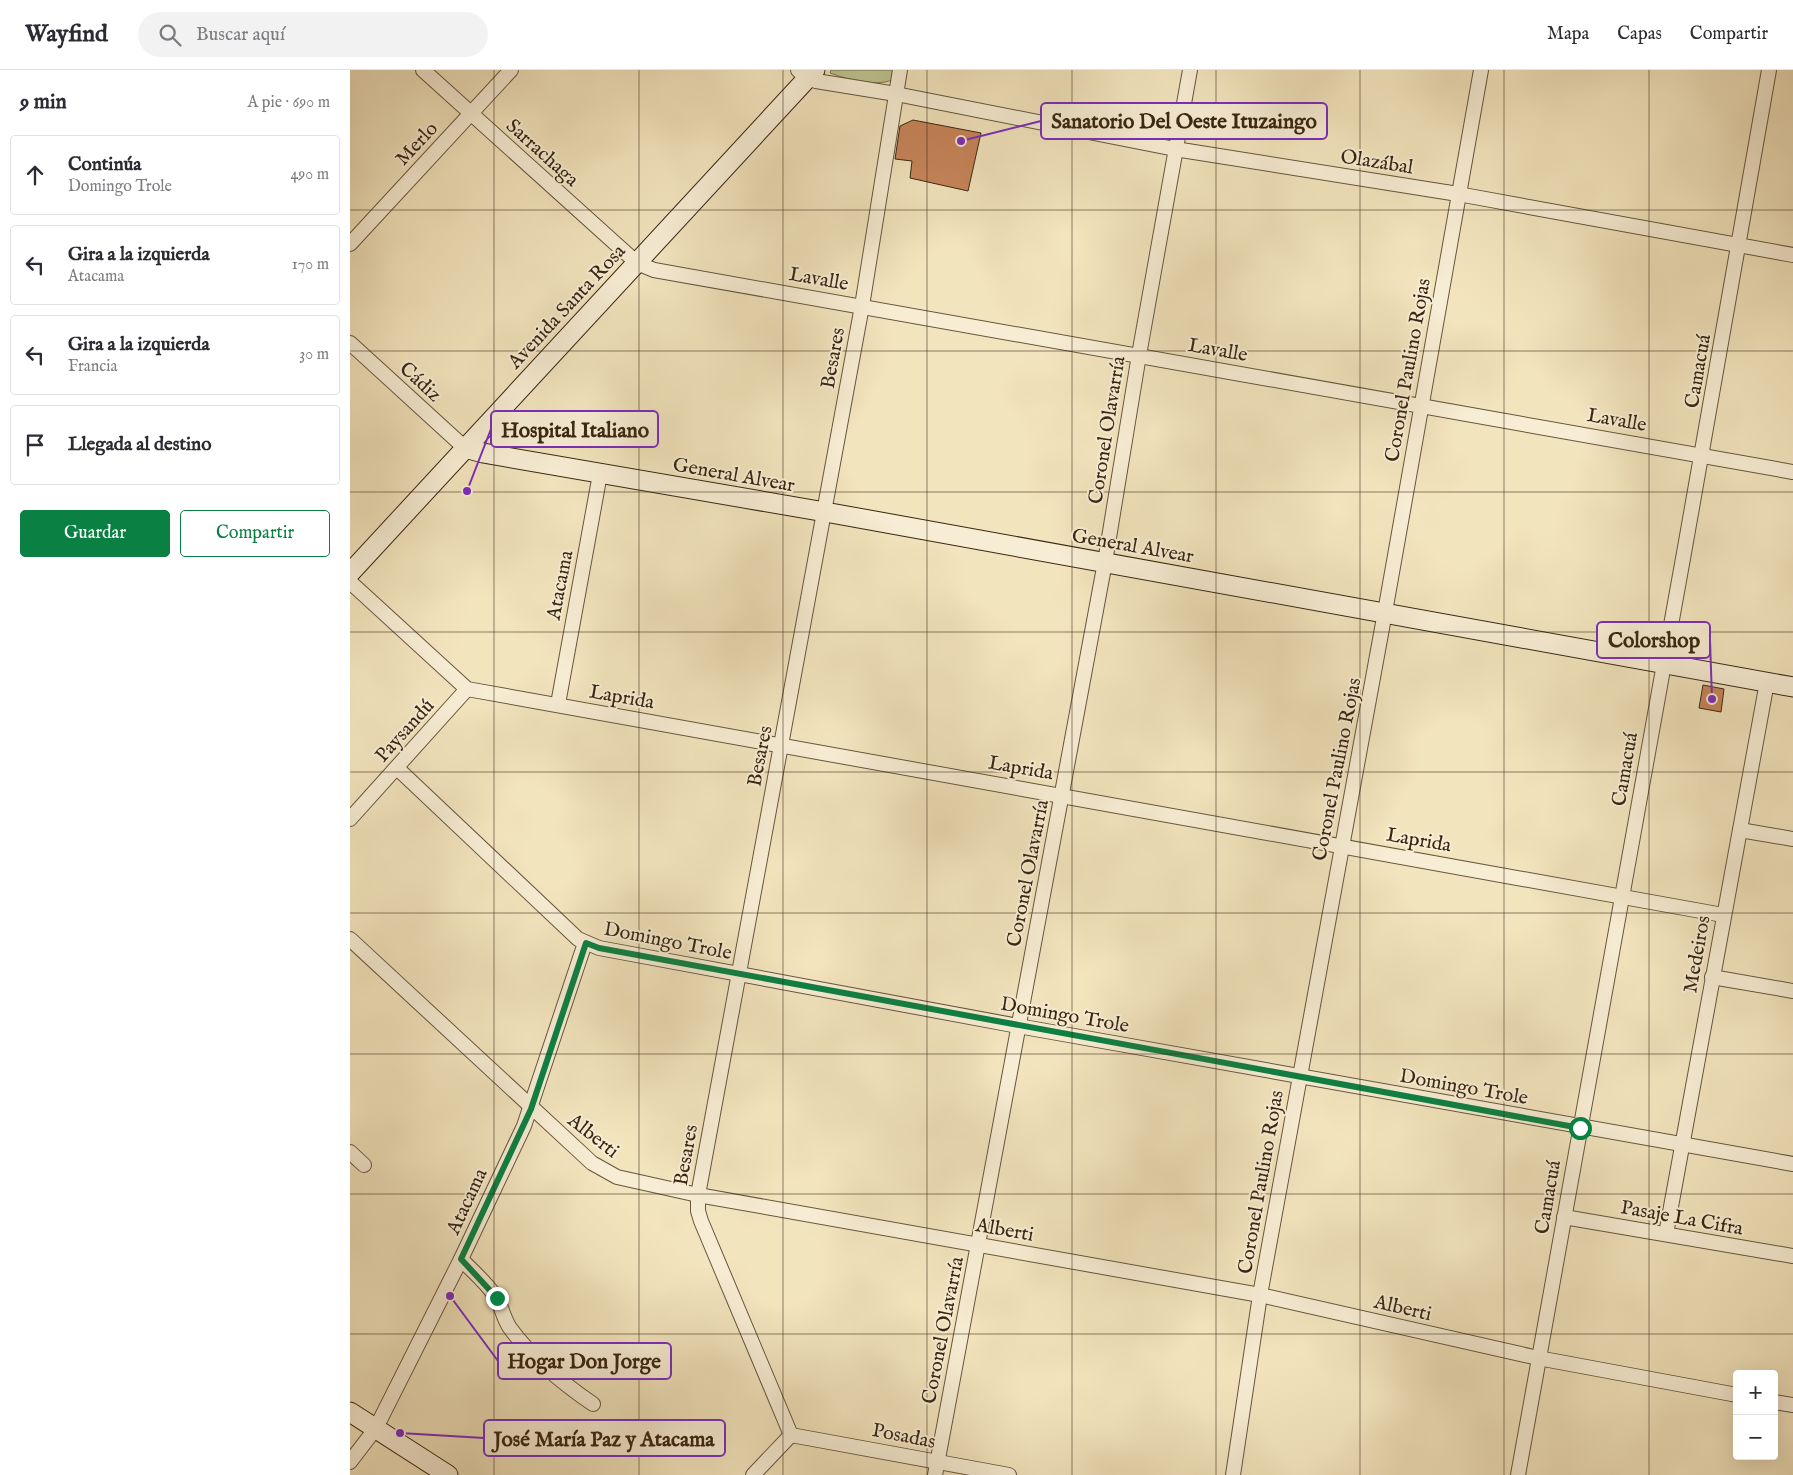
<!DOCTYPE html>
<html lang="es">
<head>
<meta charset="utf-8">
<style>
	:root { --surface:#fff; --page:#f2f2f3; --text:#2b2b33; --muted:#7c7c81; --line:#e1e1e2; --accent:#0b8043 }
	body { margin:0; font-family:"IM FELL English",serif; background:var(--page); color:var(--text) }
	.controls { position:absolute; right:15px; bottom:15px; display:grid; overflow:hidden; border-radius:5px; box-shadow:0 5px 20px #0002 }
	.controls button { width:45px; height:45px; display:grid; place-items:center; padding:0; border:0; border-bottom:1px solid var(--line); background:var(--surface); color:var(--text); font:25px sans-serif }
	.stop { position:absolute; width:15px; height:15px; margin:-11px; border:4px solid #0b8043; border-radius:50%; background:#fff }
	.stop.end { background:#0b8043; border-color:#fff; box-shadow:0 1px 5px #0008 }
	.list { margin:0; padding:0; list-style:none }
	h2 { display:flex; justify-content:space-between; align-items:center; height:65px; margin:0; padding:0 20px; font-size:21px }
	h2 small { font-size:16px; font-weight:400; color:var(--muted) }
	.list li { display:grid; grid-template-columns:32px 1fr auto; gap:15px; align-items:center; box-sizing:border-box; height:80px; margin:0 10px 10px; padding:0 10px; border:1px solid var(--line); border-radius:5px }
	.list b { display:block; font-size:19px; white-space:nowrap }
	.list p { margin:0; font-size:16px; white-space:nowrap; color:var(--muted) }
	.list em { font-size:16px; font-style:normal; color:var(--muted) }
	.actions { display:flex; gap:10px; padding:15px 20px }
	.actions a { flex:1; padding:11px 0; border:1px solid var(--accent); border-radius:5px; text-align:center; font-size:18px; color:var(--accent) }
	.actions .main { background:var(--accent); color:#fff }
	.icon { flex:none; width:28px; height:28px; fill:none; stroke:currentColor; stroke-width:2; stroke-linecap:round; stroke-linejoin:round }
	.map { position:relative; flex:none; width:1443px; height:1405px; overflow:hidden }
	header { display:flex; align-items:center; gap:30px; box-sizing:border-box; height:70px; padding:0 25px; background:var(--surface); border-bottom:1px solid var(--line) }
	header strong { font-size:24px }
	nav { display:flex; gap:28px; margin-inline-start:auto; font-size:18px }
	.search { width:350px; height:45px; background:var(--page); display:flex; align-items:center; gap:12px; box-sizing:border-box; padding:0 18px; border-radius:28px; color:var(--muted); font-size:19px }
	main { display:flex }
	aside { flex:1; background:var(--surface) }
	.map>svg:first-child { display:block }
</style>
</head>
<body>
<header>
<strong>Wayfind</strong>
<div class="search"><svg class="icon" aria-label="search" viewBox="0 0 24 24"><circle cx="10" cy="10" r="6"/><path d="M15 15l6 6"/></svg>Buscar aquí</div>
<nav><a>Mapa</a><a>Capas</a><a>Compartir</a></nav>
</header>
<main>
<aside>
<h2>9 min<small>A pie · 690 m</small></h2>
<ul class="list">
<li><svg class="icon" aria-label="ahead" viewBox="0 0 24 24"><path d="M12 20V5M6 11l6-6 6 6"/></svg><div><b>Continúa</b><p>Domingo Trole</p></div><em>490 m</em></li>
<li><svg class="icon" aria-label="left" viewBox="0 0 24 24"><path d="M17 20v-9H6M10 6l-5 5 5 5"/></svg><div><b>Gira a la izquierda</b><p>Atacama</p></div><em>170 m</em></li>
<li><svg class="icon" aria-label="left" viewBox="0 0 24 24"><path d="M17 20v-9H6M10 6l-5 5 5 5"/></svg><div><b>Gira a la izquierda</b><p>Francia</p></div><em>30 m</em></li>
<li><svg class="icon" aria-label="arrive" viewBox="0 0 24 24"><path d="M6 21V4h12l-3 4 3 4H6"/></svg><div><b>Llegada al destino</b></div></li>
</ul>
<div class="actions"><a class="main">Guardar</a><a>Compartir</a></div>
</aside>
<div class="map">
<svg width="1443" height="1405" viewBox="0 0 1443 1405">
	<rect width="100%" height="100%" fill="#f2e4bd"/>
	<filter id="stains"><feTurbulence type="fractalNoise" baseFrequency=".004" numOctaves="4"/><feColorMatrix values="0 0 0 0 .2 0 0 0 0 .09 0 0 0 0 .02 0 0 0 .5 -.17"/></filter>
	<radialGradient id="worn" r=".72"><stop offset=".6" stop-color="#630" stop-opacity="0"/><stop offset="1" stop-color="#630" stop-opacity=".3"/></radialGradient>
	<path fill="#bdc38f" stroke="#7a7450" d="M481 0H543L542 10C526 17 496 9 480 3Z"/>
	<g fill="#c78459" stroke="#382612">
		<polygon points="563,50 631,63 618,121 560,108 562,91 545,89 550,56"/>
		<polygon points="1353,615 1374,619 1371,642 1349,638"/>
	</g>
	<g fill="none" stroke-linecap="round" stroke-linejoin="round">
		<defs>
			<g id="street">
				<polyline points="73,0 287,193 304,200 1443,402"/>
				<polyline points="448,0 457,8 466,11 546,24 825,79 1108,124 1443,185"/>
				<polyline points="0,174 161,0"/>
				<polyline points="0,273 115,378"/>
				<polyline points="0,512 117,619 1373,845"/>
				<polyline points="208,634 250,404"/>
				<polyline points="47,698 228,869 249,878 668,956 1443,1094"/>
				<polyline points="0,749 117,619"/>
				<polyline points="1390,760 1443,769"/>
				<polyline points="0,869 242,1093 267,1107 348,1125 910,1225 1188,1288 1387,1325"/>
				<polyline points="1362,907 1443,921"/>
				<polyline points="0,1082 14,1095"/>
				<polyline points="1214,1147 1443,1186"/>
				<polyline points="1316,1164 1417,612"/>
				<path d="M111 1189C122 1201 136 1212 145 1226 152 1236 153 1248 160 1258 182 1288 212 1313 243 1334"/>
				<polyline points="1424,1332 1443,1335"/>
				<polyline points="441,1365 351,1151 348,1141 348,1125 512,236 550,0"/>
				<polyline points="441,1365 659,1405"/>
				<polyline points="0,1392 26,1358 111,1189 174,1056 235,873"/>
				<polyline points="403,1405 441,1365"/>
				<polyline points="585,1405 755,492 789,285 840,0"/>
				<polyline points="883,1405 910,1225 1035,542 1131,0"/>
				<path d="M1168 1405C1250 936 1339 469 1419 0"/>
			</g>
			<g id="secondary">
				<polyline points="115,378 133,383 475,442 1443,617"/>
				<polyline points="0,503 465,0"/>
				<polyline points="0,1342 98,1405"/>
			</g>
		</defs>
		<use href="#street" stroke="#66563d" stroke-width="16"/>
		<use href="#secondary" stroke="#382612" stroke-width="21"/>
		<use href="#street" stroke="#f7edd4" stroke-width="14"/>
		<use href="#secondary" stroke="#f7edd4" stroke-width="19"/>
	</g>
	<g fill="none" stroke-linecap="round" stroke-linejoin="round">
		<polyline stroke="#0b8043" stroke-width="6" points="147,1228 111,1189 181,1039 236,873 249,878 1230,1058"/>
	</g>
	<path fill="none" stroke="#382612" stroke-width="1" stroke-opacity="0.55" d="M144 0V1405M289 0V1405M433 0V1405M577 0V1405M722 0V1405M866 0V1405M1010 0V1405M1154 0V1405M1299 0V1405M0 140H1443M0 281H1443M0 422H1443M0 562H1443M0 702H1443M0 843H1443M0 984H1443M0 1124H1443M0 1264H1443"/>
	<g text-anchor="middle" stroke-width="4" stroke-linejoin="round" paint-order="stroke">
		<g font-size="20" fill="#382612" stroke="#f7edd4">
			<text transform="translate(66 73) rotate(-47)" y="7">Merlo</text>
			<text transform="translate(193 82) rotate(42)" y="7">Sarrachaga</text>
			<text transform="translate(1027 91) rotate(9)" y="7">Olazábal</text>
			<text transform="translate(469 208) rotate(10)" y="7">Lavalle</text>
			<text transform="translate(216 236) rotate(-47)" y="7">Avenida Santa Rosa</text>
			<text transform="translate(868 279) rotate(10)" y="7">Lavalle</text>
			<text transform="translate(482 288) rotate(-80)" y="7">Besares</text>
			<text transform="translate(1057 300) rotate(-80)" y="7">Coronel Paulino Rojas</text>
			<text transform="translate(1347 301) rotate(-80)" y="7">Camacuá</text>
			<text transform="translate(71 311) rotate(42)" y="7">Cádiz</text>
			<text transform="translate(1267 349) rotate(10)" y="7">Lavalle</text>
			<text transform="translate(756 360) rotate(-81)" y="7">Coronel Olavarría</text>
			<text transform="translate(384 404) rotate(10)" y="7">General Alvear</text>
			<text transform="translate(783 475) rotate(10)" y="7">General Alvear</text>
			<text transform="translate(209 515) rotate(-79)" y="7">Atacama</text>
			<text transform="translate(272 626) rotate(10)" y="7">Laprida</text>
			<text transform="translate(54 660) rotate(-48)" y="7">Paysandú</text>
			<text transform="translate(409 686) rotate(-79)" y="7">Besares</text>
			<text transform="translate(671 697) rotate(10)" y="7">Laprida</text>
			<text transform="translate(986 699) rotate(-79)" y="7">Coronel Paulino Rojas</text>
			<text transform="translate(1274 699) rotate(-80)" y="7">Camacuá</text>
			<text transform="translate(1069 769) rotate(10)" y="7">Laprida</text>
			<text transform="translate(677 803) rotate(-79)" y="7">Coronel Olavarría</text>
			<text transform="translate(318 870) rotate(11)" y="7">Domingo Trole</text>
			<text transform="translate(1346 884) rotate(-80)" y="7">Medeiros</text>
			<text transform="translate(715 944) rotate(10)" y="7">Domingo Trole</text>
			<text transform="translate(1114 1016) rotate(10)" y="7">Domingo Trole</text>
			<text transform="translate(244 1065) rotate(38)" y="7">Alberti</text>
			<text transform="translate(335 1085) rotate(-80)" y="7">Besares</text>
			<text transform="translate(910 1112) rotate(-80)" y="7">Coronel Paulino Rojas</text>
			<text transform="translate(1197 1127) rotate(-80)" y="7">Camacuá</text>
			<text transform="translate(116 1131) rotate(-65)" y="7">Atacama</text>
			<text transform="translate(1332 1147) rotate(10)" y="7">Pasaje La Cifra</text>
			<text transform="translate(655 1159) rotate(10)" y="7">Alberti</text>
			<text transform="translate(1053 1237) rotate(13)" y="7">Alberti</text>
			<text transform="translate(592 1260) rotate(-79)" y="7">Coronel Olavarría</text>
			<text transform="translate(554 1365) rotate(11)" y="7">Posadas</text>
		</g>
	</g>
	<path fill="none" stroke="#7b2cbf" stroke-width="2" d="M611 71L691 51M117 421L141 359M1362 629L1360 570M100 1226L148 1291M50 1363L134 1368"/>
	<g fill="#7b2cbf" stroke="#f7edd4" stroke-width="2">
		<circle cx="611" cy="71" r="5"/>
		<circle cx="117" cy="421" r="5"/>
		<circle cx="1362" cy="629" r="5"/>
		<circle cx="100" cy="1226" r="5"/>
		<circle cx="50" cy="1363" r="5"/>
	</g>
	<g fill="#f7edd4" stroke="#7b2cbf" stroke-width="2">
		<rect x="691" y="33" width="286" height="36" rx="5"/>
		<rect x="141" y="341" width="167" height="36" rx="5"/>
		<rect x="1247" y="552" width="113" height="36" rx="5"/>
		<rect x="148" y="1273" width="173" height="36" rx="5"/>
		<rect x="134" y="1350" width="241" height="36" rx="5"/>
	</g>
	<g font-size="21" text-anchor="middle" font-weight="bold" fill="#382612">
		<text x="834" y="58">Sanatorio Del Oeste Ituzaingo</text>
		<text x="225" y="367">Hospital Italiano</text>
		<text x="1304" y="577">Colorshop</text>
		<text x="234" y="1298">Hogar Don Jorge</text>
		<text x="254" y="1376">José María Paz y Atacama</text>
	</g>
	<rect width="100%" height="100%" filter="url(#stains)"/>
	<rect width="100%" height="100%" fill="url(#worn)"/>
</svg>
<div class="controls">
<button>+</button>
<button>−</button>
</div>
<div class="stop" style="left:1230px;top:1058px"></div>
<div class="stop end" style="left:147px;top:1228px"></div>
</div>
</main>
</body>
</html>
